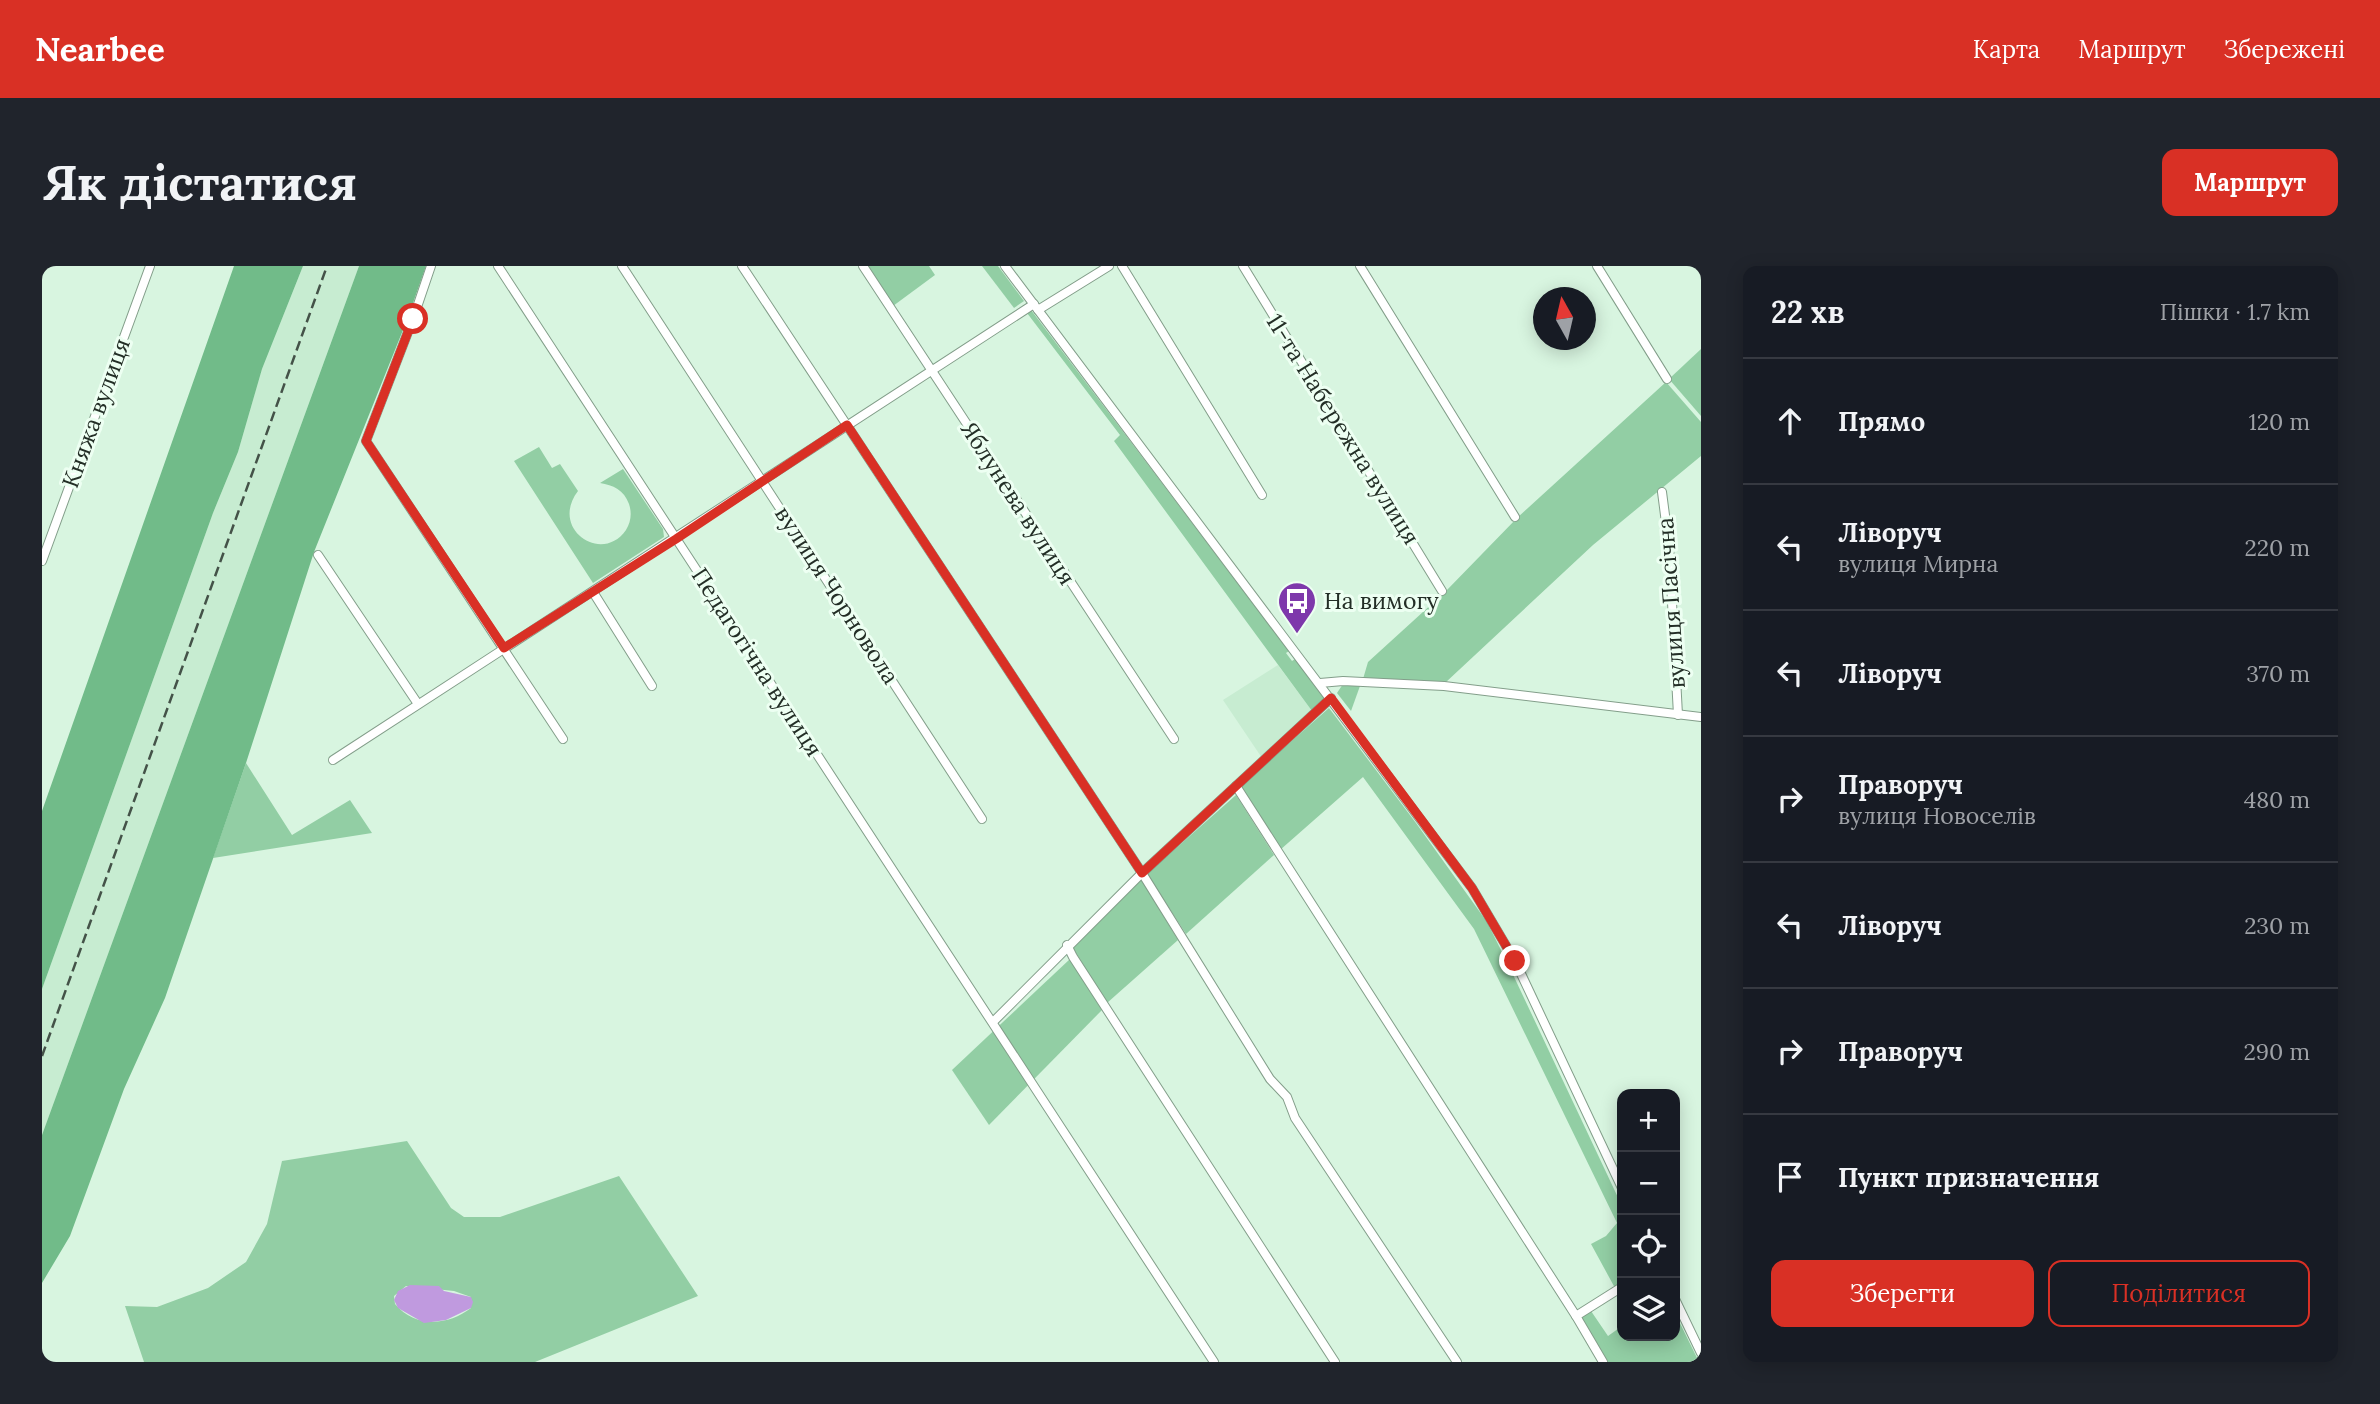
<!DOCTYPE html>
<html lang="uk">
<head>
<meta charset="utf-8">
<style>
	:root { --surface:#171b24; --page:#20242c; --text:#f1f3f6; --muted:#9ea1a6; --line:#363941; --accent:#d93025 }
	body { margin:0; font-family:Lora,serif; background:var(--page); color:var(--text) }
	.controls { position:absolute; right:21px; bottom:21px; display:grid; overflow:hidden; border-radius:14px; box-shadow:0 4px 18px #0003 }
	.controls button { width:63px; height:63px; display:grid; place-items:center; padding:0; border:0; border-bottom:2px solid var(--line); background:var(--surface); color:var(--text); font:35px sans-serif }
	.compass { position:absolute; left:1491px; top:21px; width:63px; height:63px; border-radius:50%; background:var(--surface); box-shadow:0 4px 18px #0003; rotate:352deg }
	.stop { position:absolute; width:21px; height:21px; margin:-16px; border:5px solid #d93025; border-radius:50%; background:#fff }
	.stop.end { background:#d93025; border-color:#fff; box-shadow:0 2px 7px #0008 }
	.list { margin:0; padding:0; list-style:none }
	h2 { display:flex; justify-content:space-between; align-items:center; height:91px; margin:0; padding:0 28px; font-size:30px }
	h2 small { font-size:23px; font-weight:400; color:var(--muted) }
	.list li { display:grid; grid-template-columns:46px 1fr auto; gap:21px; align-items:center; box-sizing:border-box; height:126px; padding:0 28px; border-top:2px solid var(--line) }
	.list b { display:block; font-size:26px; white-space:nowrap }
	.list p { margin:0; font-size:23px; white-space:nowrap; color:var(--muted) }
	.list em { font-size:23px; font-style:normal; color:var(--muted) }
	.actions { display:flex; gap:14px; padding:21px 28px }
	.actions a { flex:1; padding:16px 0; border:2px solid var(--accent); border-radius:14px; text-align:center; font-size:24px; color:var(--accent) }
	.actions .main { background:var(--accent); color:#fff }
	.icon { flex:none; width:38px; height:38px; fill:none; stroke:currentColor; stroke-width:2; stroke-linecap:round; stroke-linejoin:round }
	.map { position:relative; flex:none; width:1659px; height:1096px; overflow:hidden; border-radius:14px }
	header { display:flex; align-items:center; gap:42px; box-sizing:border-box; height:98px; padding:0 35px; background:var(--accent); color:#fff }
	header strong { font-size:33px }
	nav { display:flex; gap:38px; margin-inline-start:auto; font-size:24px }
	.intro { display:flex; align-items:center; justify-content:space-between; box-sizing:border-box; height:168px; padding:0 42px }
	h1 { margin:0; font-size:49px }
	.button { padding:18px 32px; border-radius:14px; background:var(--accent); color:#fff; font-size:24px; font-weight:700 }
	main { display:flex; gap:42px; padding:0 42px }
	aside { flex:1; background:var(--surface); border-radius:14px; box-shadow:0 4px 18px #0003 }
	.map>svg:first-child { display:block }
</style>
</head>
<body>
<header>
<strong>Nearbee</strong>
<nav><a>Карта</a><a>Маршрут</a><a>Збережені</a></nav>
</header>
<div class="intro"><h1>Як дістатися</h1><a class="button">Маршрут</a></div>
<main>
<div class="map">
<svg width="1659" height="1096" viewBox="0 0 1659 1096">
	<rect width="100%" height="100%" fill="#d8f5e0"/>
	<g fill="#c7ecd1">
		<polygon points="261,0 317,0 0,869 0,723 171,247 196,186 220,103"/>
		<polygon points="1236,399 1270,445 1220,492 1181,434"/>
	</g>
	<g fill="#92cea4" fill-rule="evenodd">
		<polygon points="825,0 887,0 893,9 851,40"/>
		<polygon points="940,0 956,0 982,35 972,42"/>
		<polygon points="989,44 1247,385 1244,387 1250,395 1253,393 1283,433 1270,445 1072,175 1078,169 985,47"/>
		<polygon points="1659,83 1659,150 1627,113"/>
		<polygon points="1624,116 1659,156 1659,190 1551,279 1403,417 1321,413 1326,396 1404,325 1475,252"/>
		<path d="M497 181 510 202 518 198 536 225C507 263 560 299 584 264 589 256 590 247 587 238 582 224 571 219 558 217L581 203 621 263 622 271 551 317 472 195Z"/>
		<polygon points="1301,418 1318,420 1309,445 1295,427"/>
		<polygon points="1287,442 1374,557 1445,656 1466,698 1580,940 1580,1017 1573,1022 1549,978 1564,970 1575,957 1432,663 1321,511 1238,584 1199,520"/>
		<polygon points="204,497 250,569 308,534 330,567 171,592"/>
		<polygon points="1194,529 1232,589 1144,668 1105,608"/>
		<polygon points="1099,613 1136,674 1065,737 1029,679"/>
		<polygon points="1028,693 1060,744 947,859 910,804"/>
		<path d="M365 875 409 942 422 951H458L577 910 656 1030 493 1096H102L83 1040 115 1041 166 1022 204 996 225 958 240 895ZM364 1020 412 1025 429 1031V1042C406 1060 373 1062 353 1038L352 1030Z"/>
		<polygon points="1549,1045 1566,1070 1580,1060 1580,1070 1633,1070 1633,1047 1657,1096 1566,1096 1539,1051"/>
	</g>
	<g fill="#71bb89">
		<polygon points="192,0 261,0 220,103 196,186 171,247 0,723 0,545"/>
		<polygon points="317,0 384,0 365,54 272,286 204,497 123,732 82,823 28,970 0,1017 0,869"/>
	</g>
	<polygon fill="#c09adf" points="368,1019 397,1020 402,1025 429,1031 431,1036 429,1042 404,1054 382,1057 356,1042 352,1034 356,1025"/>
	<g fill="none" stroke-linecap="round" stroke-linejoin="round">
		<defs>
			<g id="minor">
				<polyline points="389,0 371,53 324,175 521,473"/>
				<polyline points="456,0 1172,1096"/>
				<polyline points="580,0 940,553"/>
				<polyline points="700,0 1100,607 1228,813 1245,831 1253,852 1415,1096"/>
				<polyline points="821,0 1132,473"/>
				<polyline points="963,0 1430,622 1473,695 1580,922"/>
				<polyline points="1080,0 1220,229"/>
				<polyline points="1201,0 1400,325"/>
				<polyline points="1318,0 1473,251"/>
				<polyline points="1555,0 1625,113"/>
				<polyline points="996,44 1067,0"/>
				<polyline points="1620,226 1627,280 1636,449"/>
				<polyline points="276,289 376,438"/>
				<polyline points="0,295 108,0"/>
				<polyline points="551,326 610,420"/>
				<polyline points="1278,417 1301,415 1402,420 1659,451"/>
				<polyline points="291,494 992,38"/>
				<polyline points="1194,520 1534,1050 1580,1021"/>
				<polyline points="1025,679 1031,691 1293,1096"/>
				<polyline points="951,756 1100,607 1289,432"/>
				<polyline points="1633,1033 1659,1087"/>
				<polyline points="1534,1050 1561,1096"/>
			</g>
		</defs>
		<use href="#minor" stroke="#839e8a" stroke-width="10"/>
		<use href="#minor" stroke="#fff" stroke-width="8"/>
		<polyline stroke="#445248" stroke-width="2.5" stroke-dasharray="10 5" stroke-linecap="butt" points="0,790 285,0"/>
	</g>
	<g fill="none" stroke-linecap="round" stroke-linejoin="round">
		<polyline stroke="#d93025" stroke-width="9" points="371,53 324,175 462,382 634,273 805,159 1100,607 1289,432 1430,622 1473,695"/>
	</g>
	<defs>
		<symbol id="bus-pin" viewBox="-11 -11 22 30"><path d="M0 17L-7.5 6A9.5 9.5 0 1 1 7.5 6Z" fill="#7e38ab" stroke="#edfff2"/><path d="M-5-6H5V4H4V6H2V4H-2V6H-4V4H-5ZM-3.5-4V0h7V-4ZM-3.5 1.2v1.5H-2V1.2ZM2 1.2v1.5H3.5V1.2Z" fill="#fff"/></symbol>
	</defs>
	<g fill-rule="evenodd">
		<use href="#bus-pin" x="1233" y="313" width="44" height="60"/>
	</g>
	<g text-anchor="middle" stroke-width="6" stroke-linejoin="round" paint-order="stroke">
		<g font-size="23" fill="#232e26" stroke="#edfff2">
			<text transform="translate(54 147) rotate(-70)" y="8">Княжа вулиця</text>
			<text transform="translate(1301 163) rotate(58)" y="8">11-та Набережна вулиця</text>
			<text transform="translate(976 237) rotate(57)" y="8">Яблунева вулиця</text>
			<text transform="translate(795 329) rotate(57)" y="8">вулиця Чорновола</text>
			<text transform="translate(1629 337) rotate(-94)" y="8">вулиця Пасічна</text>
			<text transform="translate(715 396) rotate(57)" y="8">Педагогічна вулиця</text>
		</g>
		<g font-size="23" fill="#232e26" stroke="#edfff2" text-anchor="start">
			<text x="1282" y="343">На вимогу</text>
		</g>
	</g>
</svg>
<div class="controls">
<button>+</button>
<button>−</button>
<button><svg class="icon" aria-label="locate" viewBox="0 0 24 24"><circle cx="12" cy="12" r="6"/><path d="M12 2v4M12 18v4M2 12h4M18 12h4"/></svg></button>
<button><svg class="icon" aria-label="layers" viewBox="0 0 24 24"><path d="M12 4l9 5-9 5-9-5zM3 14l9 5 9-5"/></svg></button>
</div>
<svg class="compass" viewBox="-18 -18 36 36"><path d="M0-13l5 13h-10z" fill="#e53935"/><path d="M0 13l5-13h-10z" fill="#9ea1a6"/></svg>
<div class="stop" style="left:371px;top:53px"></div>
<div class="stop end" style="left:1473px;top:695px"></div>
</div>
<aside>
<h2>22 хв<small>Пішки · 1.7 km</small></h2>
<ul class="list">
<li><svg class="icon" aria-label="ahead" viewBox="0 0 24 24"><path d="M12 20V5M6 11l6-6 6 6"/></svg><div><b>Прямо</b></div><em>120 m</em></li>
<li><svg class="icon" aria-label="left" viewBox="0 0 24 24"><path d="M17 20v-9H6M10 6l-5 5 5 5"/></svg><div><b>Ліворуч</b><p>вулиця Мирна</p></div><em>220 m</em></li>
<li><svg class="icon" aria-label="left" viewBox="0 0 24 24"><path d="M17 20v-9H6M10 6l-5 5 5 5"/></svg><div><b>Ліворуч</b></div><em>370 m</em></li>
<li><svg class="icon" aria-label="right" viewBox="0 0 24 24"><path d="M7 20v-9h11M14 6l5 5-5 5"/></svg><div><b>Праворуч</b><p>вулиця Новоселів</p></div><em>480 m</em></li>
<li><svg class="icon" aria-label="left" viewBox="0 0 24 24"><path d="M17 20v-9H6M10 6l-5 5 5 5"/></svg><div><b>Ліворуч</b></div><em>230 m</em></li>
<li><svg class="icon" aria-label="right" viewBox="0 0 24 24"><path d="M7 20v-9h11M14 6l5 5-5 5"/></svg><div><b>Праворуч</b></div><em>290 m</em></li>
<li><svg class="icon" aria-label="arrive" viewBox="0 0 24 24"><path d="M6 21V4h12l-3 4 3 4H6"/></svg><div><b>Пункт призначення</b></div></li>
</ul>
<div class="actions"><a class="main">Зберегти</a><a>Поділитися</a></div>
</aside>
</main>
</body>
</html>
